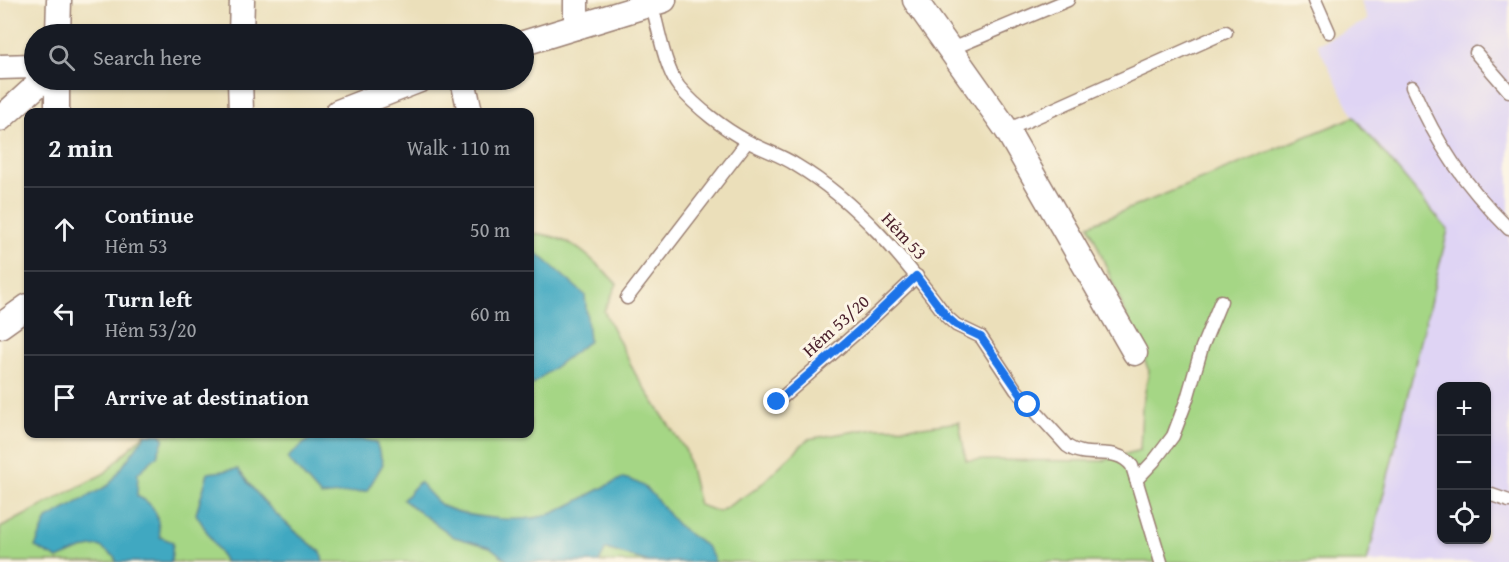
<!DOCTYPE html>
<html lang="en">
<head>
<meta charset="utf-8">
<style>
	:root { --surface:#171b24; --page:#20242c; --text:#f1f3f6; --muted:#9ea1a6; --line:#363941 }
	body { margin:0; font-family:"Gentium Book Plus",serif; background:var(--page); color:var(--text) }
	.controls { position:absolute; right:18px; bottom:18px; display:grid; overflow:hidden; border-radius:12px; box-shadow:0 2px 4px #0004 }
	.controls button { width:54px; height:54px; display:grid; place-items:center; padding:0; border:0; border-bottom:2px solid var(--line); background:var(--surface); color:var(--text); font:30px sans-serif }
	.stop { position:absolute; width:18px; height:18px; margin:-14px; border:4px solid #1a73e8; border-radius:50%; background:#fff }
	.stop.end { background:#1a73e8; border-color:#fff; box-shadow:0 2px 6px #0008 }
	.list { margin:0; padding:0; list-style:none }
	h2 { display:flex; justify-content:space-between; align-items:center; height:78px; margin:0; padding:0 24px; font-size:26px }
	h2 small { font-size:20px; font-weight:400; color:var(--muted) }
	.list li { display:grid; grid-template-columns:39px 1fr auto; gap:18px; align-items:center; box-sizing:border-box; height:84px; padding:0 24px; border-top:2px solid var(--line) }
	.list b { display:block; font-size:22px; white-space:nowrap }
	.list p { margin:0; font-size:20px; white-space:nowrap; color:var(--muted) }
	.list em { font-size:20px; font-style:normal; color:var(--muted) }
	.icon { flex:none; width:33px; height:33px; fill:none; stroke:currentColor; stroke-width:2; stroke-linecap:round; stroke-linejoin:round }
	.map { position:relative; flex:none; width:1509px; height:562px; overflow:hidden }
	.search { position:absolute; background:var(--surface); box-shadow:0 2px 4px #0004; left:24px; top:24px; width:510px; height:66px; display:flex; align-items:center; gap:15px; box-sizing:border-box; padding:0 21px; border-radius:33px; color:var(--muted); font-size:22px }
	.panel { position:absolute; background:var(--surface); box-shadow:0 2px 4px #0004; left:24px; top:108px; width:510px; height:330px; border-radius:12px }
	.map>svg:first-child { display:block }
</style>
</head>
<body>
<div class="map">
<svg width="1509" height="562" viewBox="0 0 1509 562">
	<rect width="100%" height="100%" fill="#fcf5e5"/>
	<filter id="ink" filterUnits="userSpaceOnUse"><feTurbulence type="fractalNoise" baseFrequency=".0167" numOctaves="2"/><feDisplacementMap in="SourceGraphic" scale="12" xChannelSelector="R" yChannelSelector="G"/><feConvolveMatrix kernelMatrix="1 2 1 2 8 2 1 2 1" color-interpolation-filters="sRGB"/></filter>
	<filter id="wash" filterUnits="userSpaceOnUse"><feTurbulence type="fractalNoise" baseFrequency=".008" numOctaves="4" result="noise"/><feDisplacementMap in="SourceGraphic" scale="24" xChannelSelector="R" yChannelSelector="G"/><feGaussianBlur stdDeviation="1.35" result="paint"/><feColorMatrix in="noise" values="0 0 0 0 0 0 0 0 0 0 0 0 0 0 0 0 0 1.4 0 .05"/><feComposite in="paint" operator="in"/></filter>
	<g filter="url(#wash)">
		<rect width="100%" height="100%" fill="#ebdfba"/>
		<path fill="#dfd4f4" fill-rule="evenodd" d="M1360 0H1509V562H1367L1448 230 1354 117 1317 44 1368 20ZM1442 386H1486V540H1442Z"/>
		<path fill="#a5d685" stroke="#787a58" stroke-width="1.5" d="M1354 117 1448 230 1367 562H0V528L105 473 144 434H530V233C570 235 590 256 617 284L604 311 636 375 686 451 699 505 719 512 756 489 808 439 875 428 922 427 959 422 966 460 1102 461 1140 450 1142 407 1149 371 1089 225Z"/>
		<g fill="#41a8c1" stroke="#466476" stroke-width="1.5">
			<polygon points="530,251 538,254 585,295 589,341 530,386"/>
			<path d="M146 434H160L164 438 157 456 138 473 137 496C157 505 158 516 160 537L173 542 171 562H116L115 557 99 546 81 549 58 559 35 547 47 519 109 485Z"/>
			<polygon points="315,434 335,434 376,442 383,464 367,491 321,496 287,458"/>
			<path d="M238 469C262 503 288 527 321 552L323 562H225L196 514 208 473Z"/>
			<path d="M623 478C651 483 659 505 676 523 691 540 706 537 715 562H649L606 549 599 562H509L490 547 454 537 403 500 419 482C427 489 436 503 445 507 472 519 527 524 553 513 577 503 599 488 623 478Z"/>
		</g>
	</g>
	<g filter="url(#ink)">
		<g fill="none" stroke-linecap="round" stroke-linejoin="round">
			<defs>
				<g id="service">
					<polyline points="1315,0 1329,32"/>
					<path d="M652 5C658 27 665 69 679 87 696 107 724 129 747 141 763 150 781 155 796 165 858 202 905 260 947 317L956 325 981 337 1016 390 1067 446C1088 461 1115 444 1132 466L1161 562"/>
					<polyline points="951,49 1068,0"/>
					<polyline points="1476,53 1509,91"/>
					<path d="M1412 87C1438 146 1463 183 1509 229"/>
					<polyline points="1007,130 1226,32"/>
					<polyline points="627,298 747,142"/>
					<polyline points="777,402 864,326 917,276"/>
					<polyline points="1136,480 1154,461 1173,436 1187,399 1202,347 1221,301"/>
					<polyline points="1486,493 1509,501"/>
				</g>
				<g id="minor">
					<polyline points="576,0 576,27"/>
					<polyline points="915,0 1007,130 1135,353"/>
					<polyline points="58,34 59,0"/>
					<polyline points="241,34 242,0"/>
					<polyline points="524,43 664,0"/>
					<polyline points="0,67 34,66"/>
					<polyline points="240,80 241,112"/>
					<polyline points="463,80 470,112"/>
					<polyline points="57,112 57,80"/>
					<polyline points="338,112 420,80"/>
					<polyline points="0,119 43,80"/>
					<polyline points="0,326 28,306"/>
				</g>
			</defs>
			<use href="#service" stroke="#9a7f72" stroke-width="15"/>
			<use href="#minor" stroke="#9a7f72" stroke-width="27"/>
			<use href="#service" stroke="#fff" stroke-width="12"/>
			<use href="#minor" stroke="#fff" stroke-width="24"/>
		</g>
	</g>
	<g fill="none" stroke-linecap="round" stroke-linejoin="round" filter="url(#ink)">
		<polyline stroke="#1a73e8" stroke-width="8" points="777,402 864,326 916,276 947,317 956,325 981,337 1028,405"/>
	</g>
	<g text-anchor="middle" stroke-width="6" stroke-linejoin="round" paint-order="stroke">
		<g font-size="18" fill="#4a1f2b" stroke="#fcf5e5">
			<text transform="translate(904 236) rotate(47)" y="6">Hẻm 53</text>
			<text transform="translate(836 326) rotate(-42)" y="6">Hẻm 53/20</text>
		</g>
	</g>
</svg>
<div class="controls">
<button>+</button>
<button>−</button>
<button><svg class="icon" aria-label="locate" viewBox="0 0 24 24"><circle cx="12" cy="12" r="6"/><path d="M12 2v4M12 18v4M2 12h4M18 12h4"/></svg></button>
</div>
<div class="stop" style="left:1028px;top:405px"></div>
<div class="stop end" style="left:777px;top:402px"></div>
<div class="search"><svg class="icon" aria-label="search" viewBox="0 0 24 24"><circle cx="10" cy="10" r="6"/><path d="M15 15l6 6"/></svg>Search here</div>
<section class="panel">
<h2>2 min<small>Walk · 110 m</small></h2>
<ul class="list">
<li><svg class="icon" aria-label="ahead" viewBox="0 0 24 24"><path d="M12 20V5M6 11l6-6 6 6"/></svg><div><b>Continue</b><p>Hẻm 53</p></div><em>50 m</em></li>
<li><svg class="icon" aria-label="left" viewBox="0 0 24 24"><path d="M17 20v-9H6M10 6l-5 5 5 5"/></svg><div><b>Turn left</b><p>Hẻm 53/20</p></div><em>60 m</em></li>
<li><svg class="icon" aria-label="arrive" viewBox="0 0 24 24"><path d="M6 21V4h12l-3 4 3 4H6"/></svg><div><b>Arrive at destination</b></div></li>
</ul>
</section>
</div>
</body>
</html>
